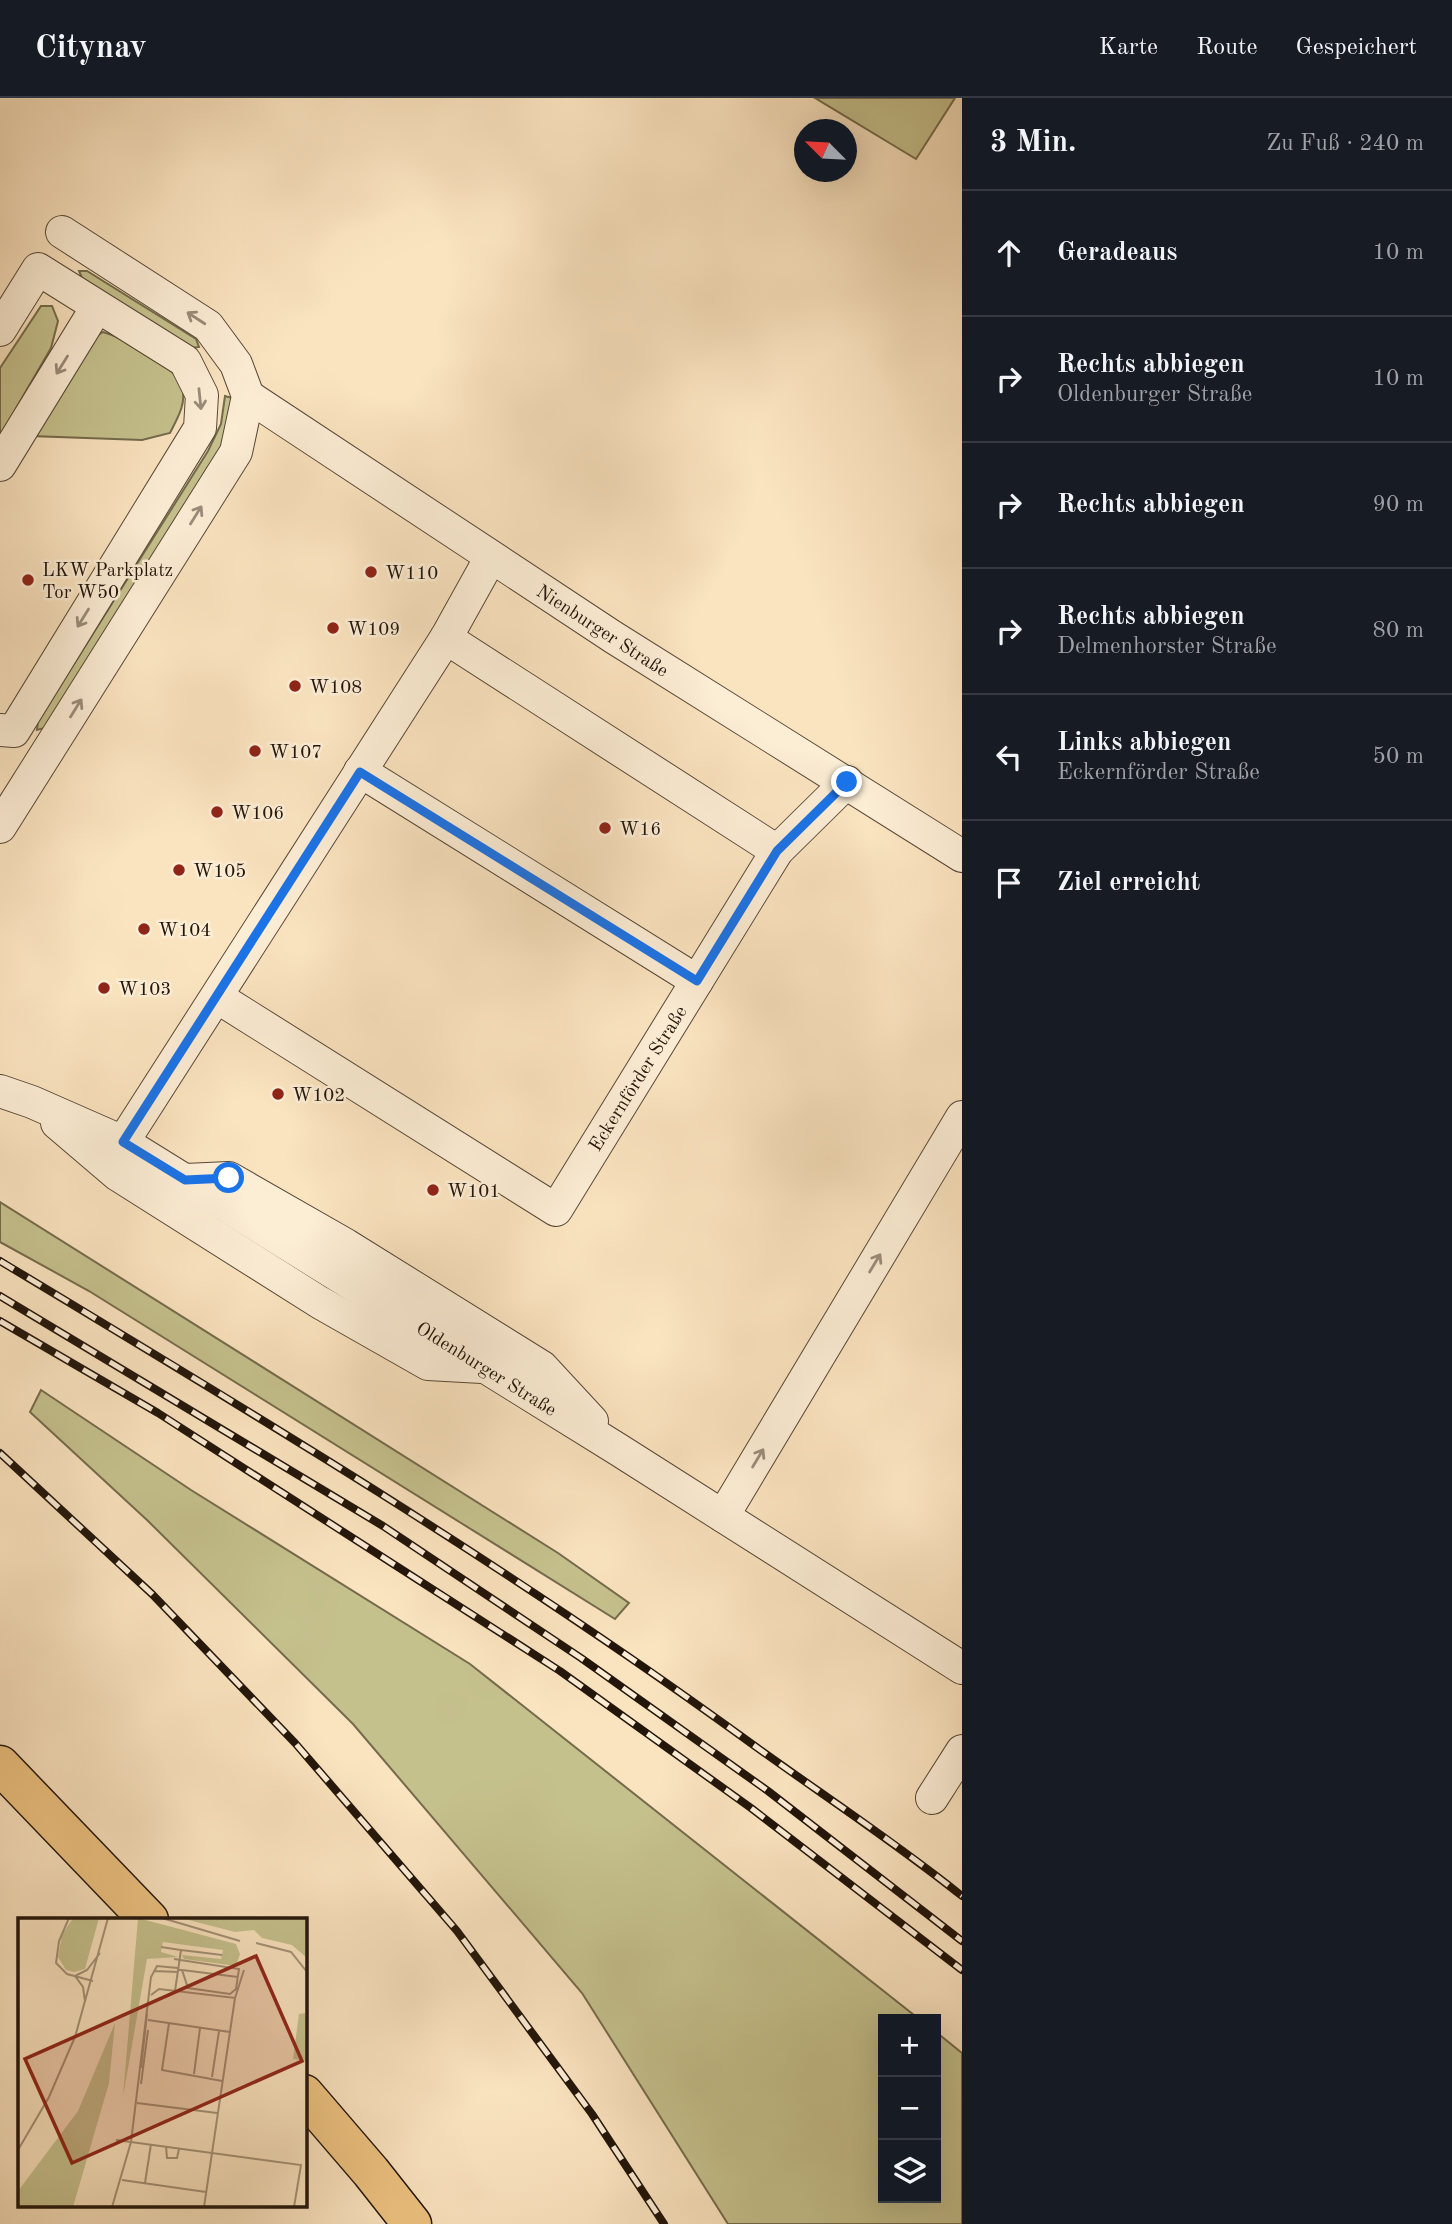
<!DOCTYPE html>
<html lang="de">
<head>
<meta charset="utf-8">
<style>
	:root { --surface:#171b24; --page:#242831; --text:#f1f3f6; --muted:#9ea1a6; --line:#363941 }
	body { margin:0; font-family:"Old Standard TT",serif; background:var(--page); color:var(--text) }
	.controls { position:absolute; right:21px; bottom:21px; display:grid; overflow:hidden; border-radius:0px; box-shadow:0 7px 28px #0002 }
	.controls button { width:63px; height:63px; display:grid; place-items:center; padding:0; border:0; border-bottom:2px solid var(--line); background:var(--surface); color:var(--text); font:35px sans-serif }
	.compass { position:absolute; left:794px; top:21px; width:63px; height:63px; border-radius:50%; background:var(--surface); box-shadow:0 7px 28px #0002; rotate:294deg }
	.stop { position:absolute; width:21px; height:21px; margin:-16px; border:5px solid #1a73e8; border-radius:50%; background:#fff }
	.stop.end { background:#1a73e8; border-color:#fff; box-shadow:0 2px 7px #0008 }
	.list { margin:0; padding:0; list-style:none }
	h2 { display:flex; justify-content:space-between; align-items:center; height:91px; margin:0; padding:0 28px; font-size:30px }
	h2 small { font-size:23px; font-weight:400; color:var(--muted) }
	.list li { display:grid; grid-template-columns:46px 1fr auto; gap:21px; align-items:center; box-sizing:border-box; height:126px; padding:0 28px; border-top:2px solid var(--line) }
	.list b { display:block; font-size:26px; white-space:nowrap }
	.list p { margin:0; font-size:23px; white-space:nowrap; color:var(--muted) }
	.list em { font-size:23px; font-style:normal; color:var(--muted) }
	.icon { flex:none; width:38px; height:38px; fill:none; stroke:currentColor; stroke-width:2; stroke-linecap:round; stroke-linejoin:round }
	.map { position:relative; flex:none; width:962px; height:2126px; overflow:hidden }
	header { display:flex; align-items:center; gap:42px; box-sizing:border-box; height:98px; padding:0 35px; background:var(--surface); border-bottom:2px solid var(--line) }
	header strong { font-size:33px }
	nav { display:flex; gap:38px; margin-inline-start:auto; font-size:24px }
	main { display:flex }
	aside { flex:1; background:var(--surface) }
	.map>svg:first-child { display:block }
</style>
</head>
<body>
<header>
<strong>Citynav</strong>
<nav><a>Karte</a><a>Route</a><a>Gespeichert</a></nav>
</header>
<main>
<div class="map">
<svg width="962" height="2126" viewBox="0 0 962 2126">
	<rect width="100%" height="100%" fill="#fae3bf"/>
	<filter id="stains"><feTurbulence type="fractalNoise" baseFrequency=".00286" numOctaves="4"/><feColorMatrix values="0 0 0 0 .2 0 0 0 0 .09 0 0 0 0 .02 0 0 0 .5 -.17"/></filter>
	<radialGradient id="worn" r=".72"><stop offset=".6" stop-color="#630" stop-opacity="0"/><stop offset="1" stop-color="#630" stop-opacity=".3"/></radialGradient>
	<g fill="#c5c18d" stroke="#746b4c" stroke-width="2">
		<polygon points="815,0 955,0 916,61"/>
		<polygon points="79,173 87,173 196,241 199,249 192,250 82,180"/>
		<polygon points="41,208 52,208 58,223 51,250 0,338 0,270"/>
		<path d="M103 234C124 240 175 267 182 289 187 305 177 321 170 335L142 342 31 338 93 240Z"/>
		<polygon points="225,298 232,300 231,322 219,355 48,629 37,632 38,623 208,353 221,326"/>
		<polygon points="0,1104 558,1455 629,1505 615,1521 89,1193 0,1144"/>
		<polygon points="41,1292 191,1392 470,1566 919,1921 883,1921 883,2100 936,2100 936,1934 962,1955 962,2126 728,2126 582,1895 353,1626 147,1422 30,1314"/>
	</g>
	<g fill="none" stroke-linecap="round" stroke-linejoin="round">
		<defs>
			<g id="minor">
				<polyline points="0,232 38,171 185,263 202,297 200,330 14,633 0,632"/>
				<polyline points="248,298 613,539 962,758"/>
				<polyline points="0,367 97,209"/>
				<polyline points="446,540 777,753"/>
				<polyline points="360,673 697,883"/>
				<polyline points="0,729 236,354 248,298 236,266 208,228 62,134"/>
				<polyline points="217,899 556,1112 777,753 847,684"/>
				<polyline points="0,993 32,1004 123,1044 619,1352 962,1570"/>
				<polyline points="57,1025 118,1077 319,1204 428,1266 482,1269"/>
				<polyline points="123,1044 446,540 491,459"/>
				<polyline points="185,1082 229,1080 346,1147 542,1269 592,1323"/>
				<polyline points="723,1418 962,1019"/>
				<polyline points="932,1700 962,1653"/>
			</g>
			<g id="major">
				<polyline points="0,1667 149,1822"/>
				<polyline points="304,1996 371,2074 412,2126"/>
			</g>
		</defs>
		<use href="#minor" stroke="#584837" stroke-width="34"/>
		<use href="#major" stroke="#22150a" stroke-width="41"/>
		<use href="#minor" stroke="#fcedd5" stroke-width="32"/>
		<use href="#major" stroke="#edc280" stroke-width="38"/>
		<defs>
			<g id="rail">
				<path d="M0 1163C251 1314 504 1466 741 1638 815 1692 891 1741 962 1798"/>
				<polyline points="0,1198 383,1428 581,1560 768,1693 962,1843"/>
				<polyline points="0,1223 158,1315 560,1573 751,1710 962,1872"/>
				<polyline points="0,1355 152,1496 295,1645 457,1833 592,2016 664,2126"/>
			</g>
		</defs>
		<use href="#rail" stroke="#22150a" stroke-width="8"/>
		<use href="#rail" stroke="#fcedd5" stroke-width="5" stroke-dasharray="16" stroke-linecap="butt"/>
	</g>
	<defs><path id="oneway-shaft" d="M-6 0H5M1.5-3L5.5 0L1.5 3" fill="none" stroke-width="1.6" stroke-linecap="round" stroke-linejoin="round" transform="scale(1.75)"/></defs>
	<g stroke="#9a8c7a">
		<use href="#oneway-shaft" transform="translate(196 220) rotate(-147)"/>
		<use href="#oneway-shaft" transform="translate(62 267) rotate(122)"/>
		<use href="#oneway-shaft" transform="translate(200 301) rotate(84)"/>
		<use href="#oneway-shaft" transform="translate(196 417) rotate(-58)"/>
		<use href="#oneway-shaft" transform="translate(83 520) rotate(122)"/>
		<use href="#oneway-shaft" transform="translate(76 610) rotate(-58)"/>
		<use href="#oneway-shaft" transform="translate(875 1165) rotate(-59)"/>
		<use href="#oneway-shaft" transform="translate(758 1360) rotate(-59)"/>
	</g>
	<g fill="none" stroke-linecap="round" stroke-linejoin="round">
		<polyline stroke="#1a73e8" stroke-width="9" points="229,1080 185,1082 123,1044 360,674 697,883 777,753 847,684"/>
	</g>
	<g fill="#8f2418" stroke="#fcedd5" stroke-width="2.5">
		<circle cx="371" cy="474" r="7"/>
		<circle cx="28" cy="482" r="7"/>
		<circle cx="333" cy="530" r="7"/>
		<circle cx="295" cy="588" r="7"/>
		<circle cx="255" cy="653" r="7"/>
		<circle cx="217" cy="714" r="7"/>
		<circle cx="605" cy="730" r="7"/>
		<circle cx="179" cy="772" r="7"/>
		<circle cx="144" cy="831" r="7"/>
		<circle cx="104" cy="890" r="7"/>
		<circle cx="278" cy="996" r="7"/>
		<circle cx="433" cy="1092" r="7"/>
	</g>
	<g text-anchor="middle" stroke-width="5" stroke-linejoin="round" paint-order="stroke">
		<g font-size="19" fill="#22150a" stroke="#fcedd5" text-anchor="start">
			<text x="42" y="478">LKW Parkplatz<tspan x="42" dy="22">Tor W50</tspan></text>
			<text x="385" y="481">W110</text>
			<text x="347" y="537">W109</text>
			<text x="309" y="595">W108</text>
			<text x="269" y="660">W107</text>
			<text x="231" y="721">W106</text>
			<text x="619" y="737">W16</text>
			<text x="193" y="779">W105</text>
			<text x="158" y="838">W104</text>
			<text x="118" y="897">W103</text>
			<text x="292" y="1003">W102</text>
			<text x="447" y="1099">W101</text>
		</g>
		<g font-size="19" fill="#22150a" stroke="#fcedd5">
			<text transform="translate(603 532) rotate(33)" y="7">Nienburger Straße</text>
			<text transform="translate(637 980) rotate(-58)" y="7">Eckernförder Straße</text>
			<text transform="translate(487 1270) rotate(32)" y="7">Oldenburger Straße</text>
		</g>
	</g>
	<g transform="translate(18 1820)">
		<rect width="289" height="289" fill="#fae3bf"/>
		<path d="M55 0H81L67 51 56 54 48 52 40 39 44 17ZM120 0 218 26 222 36 218 48 166 41 164 37 203 41 205 32 145 24 143 34 160 39 129 41 105 179ZM163 0H289V40L274 27 244 20 236 12 217 14ZM287 95 289 110 288 143 275 141 281 96ZM97 105 91 165 55 289H0V273L60 193Z" fill="#c5c18d"/>
		<path fill="none" stroke="#a49177" stroke-width="2" d="M51 0 41 23 38 45 49 56 75 63M144 0 222 23M238 25 273 34 289 54M143 29 163 32 157 73M163 32 204 37M156 41 221 51 218 71 212 76 170 70 164 52H159M164 52 220 59M136 53 160 54M57 58 69 52 82 35M57 58 65 69 67 83M133 77 141 71 217 80 226 52M130 102 212 114M151 105 144 152 204 163M123 150 129 96M176 156 182 110M194 159 201 113M123 166 130 112M119 185 199 195M98 222 283 247 276 289M148 228 149 240H159L161 231M0 232 31 179 57 119 90 0M104 262 188 274M127 265 133 226M94 289 113 224 133 59 139 48 160 50M186 289 217 80"/>
		<path fill="#8f2418" fill-opacity="0.15" stroke="#8f2418" stroke-width="3.5" d="M238 38 284 143 54 245 7 141Z"/>
		<rect width="289" height="289" fill="none" stroke="#22150a" stroke-width="3.5"/>
	</g>
	<rect width="100%" height="100%" filter="url(#stains)"/>
	<rect width="100%" height="100%" fill="url(#worn)"/>
</svg>
<div class="controls">
<button>+</button>
<button>−</button>
<button><svg class="icon" aria-label="layers" viewBox="0 0 24 24"><path d="M12 4l9 5-9 5-9-5zM3 14l9 5 9-5"/></svg></button>
</div>
<svg class="compass" viewBox="-18 -18 36 36"><path d="M0-13l5 13h-10z" fill="#e53935"/><path d="M0 13l5-13h-10z" fill="#9ea1a6"/></svg>
<div class="stop" style="left:229px;top:1080px"></div>
<div class="stop end" style="left:847px;top:684px"></div>
</div>
<aside>
<h2>3 Min.<small>Zu Fuß · 240 m</small></h2>
<ul class="list">
<li><svg class="icon" aria-label="ahead" viewBox="0 0 24 24"><path d="M12 20V5M6 11l6-6 6 6"/></svg><div><b>Geradeaus</b></div><em>10 m</em></li>
<li><svg class="icon" aria-label="right" viewBox="0 0 24 24"><path d="M7 20v-9h11M14 6l5 5-5 5"/></svg><div><b>Rechts abbiegen</b><p>Oldenburger Straße</p></div><em>10 m</em></li>
<li><svg class="icon" aria-label="right" viewBox="0 0 24 24"><path d="M7 20v-9h11M14 6l5 5-5 5"/></svg><div><b>Rechts abbiegen</b></div><em>90 m</em></li>
<li><svg class="icon" aria-label="right" viewBox="0 0 24 24"><path d="M7 20v-9h11M14 6l5 5-5 5"/></svg><div><b>Rechts abbiegen</b><p>Delmenhorster Straße</p></div><em>80 m</em></li>
<li><svg class="icon" aria-label="left" viewBox="0 0 24 24"><path d="M17 20v-9H6M10 6l-5 5 5 5"/></svg><div><b>Links abbiegen</b><p>Eckernförder Straße</p></div><em>50 m</em></li>
<li><svg class="icon" aria-label="arrive" viewBox="0 0 24 24"><path d="M6 21V4h12l-3 4 3 4H6"/></svg><div><b>Ziel erreicht</b></div></li>
</ul>
</aside>
</main>
</body>
</html>
